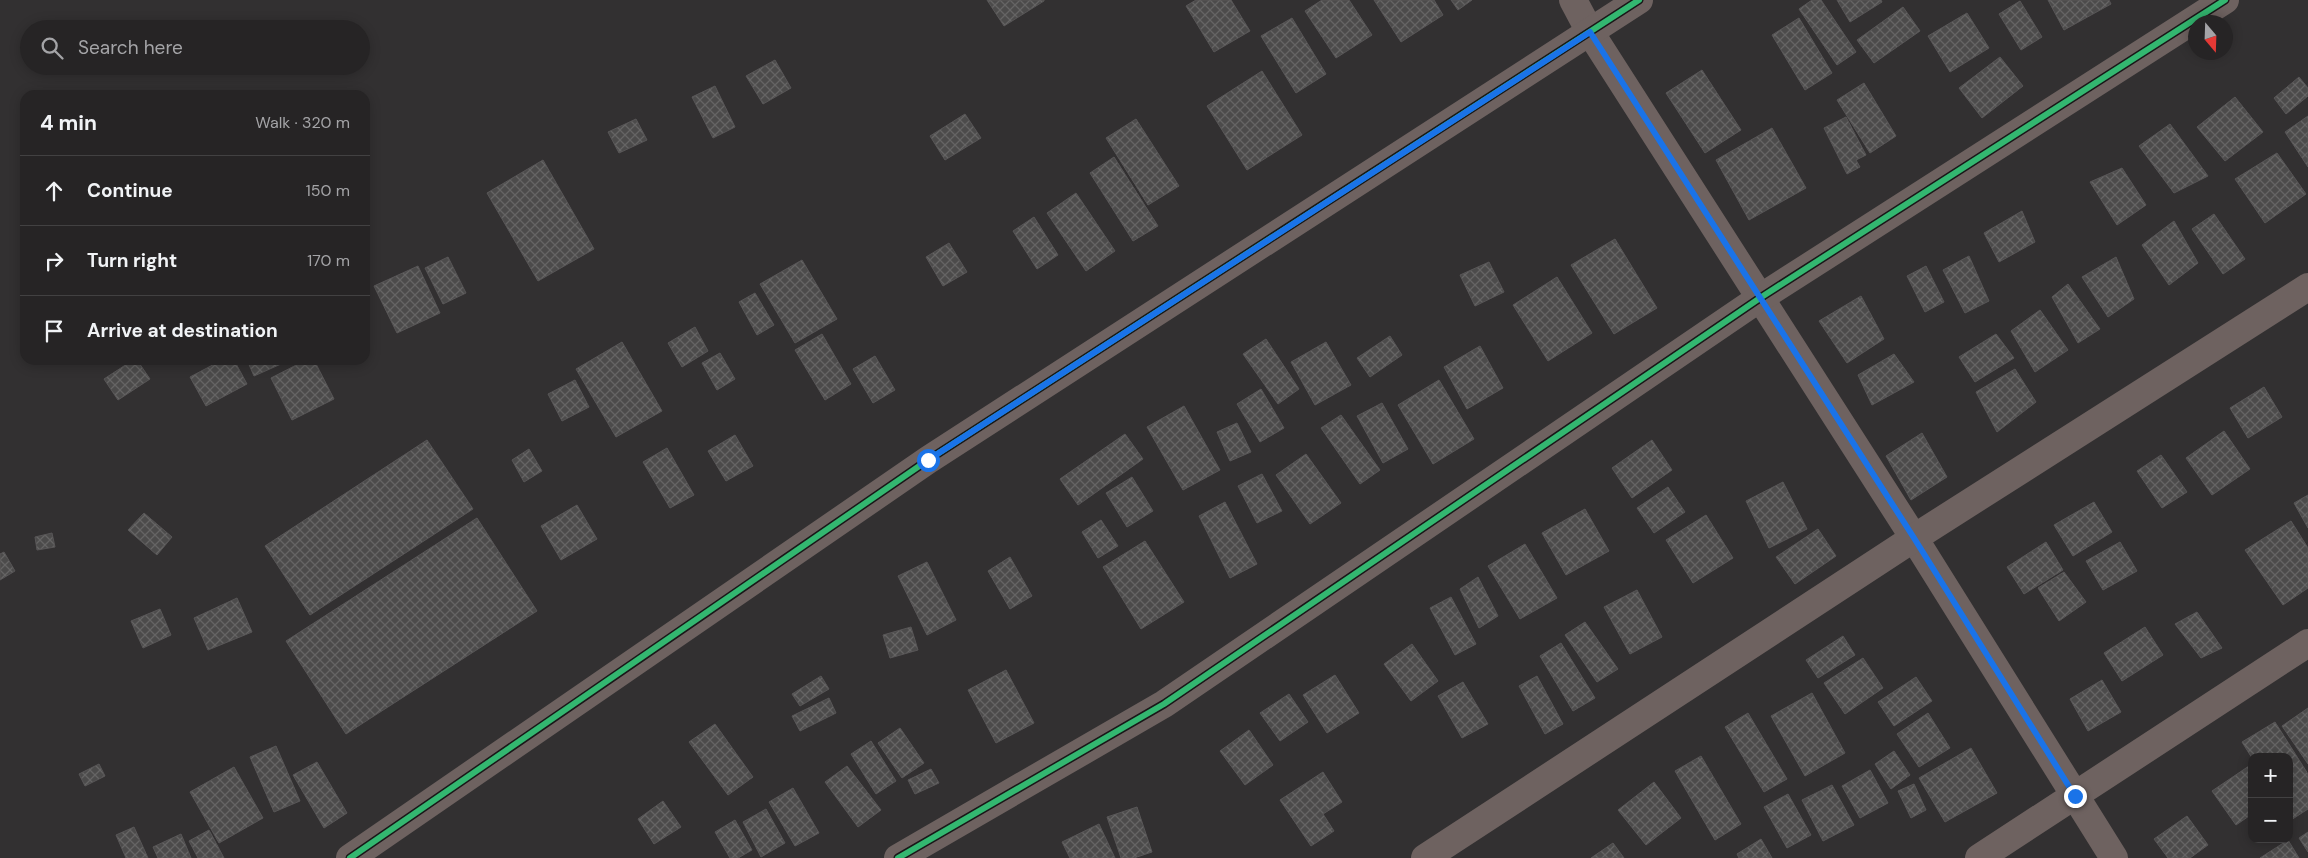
<!DOCTYPE html>
<html lang="en">
<head>
<meta charset="utf-8">
<style>
	:root { --surface:#262425; --page:#2e2c2d; --text:#f1f3f6; --muted:#a4a4a7; --line:#424142 }
	body { margin:0; font-family:"DM Sans",sans-serif; background:var(--page); color:var(--text) }
	.controls { position:absolute; right:15px; bottom:15px; display:grid; overflow:hidden; border-radius:10px; box-shadow:0 2px 12px #0003 }
	.controls button { width:45px; height:45px; display:grid; place-items:center; padding:0; border:0; border-bottom:1px solid var(--line); background:var(--surface); color:var(--text); font:25px sans-serif }
	.compass { position:absolute; left:2188px; top:15px; width:45px; height:45px; border-radius:50%; background:var(--surface); box-shadow:0 2px 12px #0003; rotate:161deg }
	.stop { position:absolute; width:15px; height:15px; margin:-11px; border:4px solid #1a73e8; border-radius:50%; background:#fff }
	.stop.end { background:#1a73e8; border-color:#fff; box-shadow:0 1px 5px #0008 }
	.list { margin:0; padding:0; list-style:none }
	h2 { display:flex; justify-content:space-between; align-items:center; height:65px; margin:0; padding:0 20px; font-size:21px }
	h2 small { font-size:16px; font-weight:400; color:var(--muted) }
	.list li { display:grid; grid-template-columns:32px 1fr auto; gap:15px; align-items:center; box-sizing:border-box; height:70px; padding:0 20px; border-top:1px solid var(--line) }
	.list b { display:block; font-size:19px; white-space:nowrap }
	.list em { font-size:16px; font-style:normal; color:var(--muted) }
	.icon { flex:none; width:28px; height:28px; fill:none; stroke:currentColor; stroke-width:2; stroke-linecap:round; stroke-linejoin:round }
	.map { position:relative; flex:none; width:2308px; height:858px; overflow:hidden }
	.search { position:absolute; background:var(--surface); box-shadow:0 2px 12px #0003; left:20px; top:20px; width:350px; height:55px; display:flex; align-items:center; gap:12px; box-sizing:border-box; padding:0 18px; border-radius:28px; color:var(--muted); font-size:19px }
	.panel { position:absolute; background:var(--surface); box-shadow:0 2px 12px #0003; left:20px; top:90px; width:350px; height:275px; border-radius:15px }
	.map>svg:first-child { display:block }
</style>
</head>
<body>
<div class="map">
<svg width="2308" height="858" viewBox="0 0 2308 858">
	<defs>
		<pattern id="building-cross-hatch" width="8" height="8" patternUnits="userSpaceOnUse" patternTransform="scale(1.25)"><rect width="8" height="8" fill="#4c4b4b"/><path d="M0 0l8 8M0 8l8-8" fill="none" stroke="#656464"/></pattern>
	</defs>
	<rect width="100%" height="100%" fill="#323031"/>
	<g fill="url(#building-cross-hatch)" stroke="#585657">
		<polygon points="987,0 1044,0 1044,1 1004,26"/>
		<polygon points="1196,0 1231,0 1250,31 1214,52 1186,6"/>
		<polygon points="1322,0 1349,0 1372,35 1336,58 1305,11"/>
		<polygon points="1374,0 1434,0 1443,15 1401,42"/>
		<polygon points="1451,0 1472,0 1458,10"/>
		<polygon points="1812,0 1821,0 1856,52 1837,65 1799,9"/>
		<polygon points="1837,0 1881,0 1882,2 1850,22"/>
		<polygon points="2048,0 2109,0 2111,4 2064,30"/>
		<polygon points="2020,1 2042,37 2021,50 1999,14"/>
		<polygon points="1903,7 1920,31 1874,63 1857,40"/>
		<polygon points="1967,13 1989,48 1950,72 1928,36"/>
		<polygon points="1292,18 1326,74 1296,93 1261,36"/>
		<polygon points="1799,18 1832,73 1805,90 1772,35"/>
		<polygon points="2000,57 2023,86 1982,118 1959,88"/>
		<polygon points="775,60 791,88 763,104 746,76"/>
		<polygon points="1702,70 1741,130 1705,153 1666,93"/>
		<polygon points="1262,71 1302,135 1247,170 1207,106"/>
		<polygon points="2299,77 2308,88 2308,96 2286,114 2274,98"/>
		<polygon points="1864,83 1896,136 1870,153 1837,100"/>
		<polygon points="715,86 735,127 713,138 692,97"/>
		<polygon points="2235,97 2263,132 2225,161 2197,127"/>
		<polygon points="965,114 981,138 945,160 930,136"/>
		<polygon points="2308,116 2308,167 2285,132"/>
		<polygon points="1846,117 1866,155 1856,160 1860,167 1847,174 1824,128"/>
		<polygon points="636,119 647,140 619,153 608,132"/>
		<polygon points="1136,119 1179,186 1148,205 1106,138"/>
		<polygon points="2170,124 2208,176 2174,193 2139,146"/>
		<polygon points="1772,128 1806,188 1749,220 1716,160"/>
		<polygon points="2277,153 2306,194 2265,223 2235,179"/>
		<polygon points="1114,157 1158,226 1133,241 1090,173"/>
		<polygon points="543,160 594,249 538,281 487,193"/>
		<polygon points="2122,168 2146,205 2117,225 2090,182"/>
		<polygon points="1076,193 1115,251 1086,271 1047,213"/>
		<polygon points="2022,211 2035,242 1999,262 1984,233"/>
		<polygon points="2214,214 2245,259 2223,274 2192,229"/>
		<polygon points="1034,217 1058,255 1037,269 1013,231"/>
		<polygon points="2174,221 2198,263 2169,285 2142,245"/>
		<polygon points="1615,239 1657,308 1614,334 1571,265"/>
		<polygon points="949,243 967,272 943,286 926,257"/>
		<polygon points="1969,256 1989,301 1965,313 1943,270"/>
		<polygon points="448,257 466,293 443,304 425,268"/>
		<polygon points="2116,257 2134,299 2108,317 2082,277"/>
		<polygon points="802,260 837,319 795,343 760,284"/>
		<polygon points="1489,262 1504,292 1475,306 1460,275"/>
		<polygon points="418,266 440,313 397,333 374,286"/>
		<polygon points="1926,266 1944,302 1925,312 1907,276"/>
		<polygon points="1557,277 1592,333 1548,361 1513,305"/>
		<polygon points="2068,284 2100,329 2078,343 2052,297"/>
		<polygon points="755,293 774,325 757,335 739,302"/>
		<polygon points="1861,296 1884,339 1847,363 1819,321"/>
		<polygon points="2040,310 2068,350 2035,372 2011,331"/>
		<polygon points="695,327 708,351 682,367 668,343"/>
		<polygon points="822,334 851,384 825,400 795,350"/>
		<polygon points="1996,334 2014,358 1975,382 1959,357"/>
		<polygon points="1390,336 1402,355 1370,377 1357,358"/>
		<polygon points="1266,339 1299,389 1278,404 1243,354"/>
		<polygon points="622,342 662,411 616,437 576,369"/>
		<polygon points="1326,342 1351,385 1315,405 1291,362"/>
		<polygon points="1480,346 1503,388 1467,409 1444,367"/>
		<polygon points="720,353 735,379 717,390 702,363"/>
		<polygon points="1894,354 1914,382 1872,405 1858,375"/>
		<polygon points="875,356 895,390 873,403 853,369"/>
		<polygon points="133,360 137,360 150,379 118,400 104,379"/>
		<polygon points="222,360 234,360 247,384 206,406 190,377"/>
		<polygon points="247,360 290,360 254,376"/>
		<polygon points="306,360 314,360 334,399 292,420 271,378"/>
		<polygon points="2015,369 2036,402 1997,432 1976,392"/>
		<polygon points="575,380 589,407 562,421 548,394"/>
		<polygon points="1439,380 1474,439 1433,464 1398,405"/>
		<polygon points="2264,387 2282,417 2248,438 2230,408"/>
		<polygon points="1261,389 1284,428 1260,442 1237,404"/>
		<polygon points="1382,403 1408,449 1383,463 1357,416"/>
		<polygon points="1184,406 1220,470 1183,490 1147,427"/>
		<polygon points="1341,415 1380,470 1360,484 1321,428"/>
		<polygon points="1237,423 1251,452 1230,461 1217,432"/>
		<polygon points="2224,431 2250,469 2212,495 2186,458"/>
		<polygon points="1922,433 1947,477 1911,500 1886,456"/>
		<polygon points="1125,434 1143,459 1078,505 1060,479"/>
		<polygon points="735,435 753,466 726,481 708,451"/>
		<polygon points="427,440 473,509 310,615 265,546"/>
		<polygon points="1652,440 1672,470 1632,498 1612,468"/>
		<polygon points="667,448 694,495 670,508 643,462"/>
		<polygon points="529,449 542,471 524,482 512,460"/>
		<polygon points="1306,454 1341,503 1310,524 1276,475"/>
		<polygon points="2161,455 2187,492 2162,508 2137,471"/>
		<polygon points="1262,474 1282,511 1257,523 1238,486"/>
		<polygon points="1132,477 1153,511 1127,527 1106,493"/>
		<polygon points="1783,482 1807,529 1769,548 1746,501"/>
		<polygon points="1668,487 1685,512 1654,533 1637,508"/>
		<polygon points="2308,495 2308,528 2294,503"/>
		<polygon points="1225,502 1257,564 1230,578 1199,516"/>
		<polygon points="2094,502 2112,532 2073,556 2054,525"/>
		<polygon points="577,505 597,539 561,560 541,526"/>
		<polygon points="1585,509 1609,551 1566,575 1542,533"/>
		<polygon points="144,513 172,537 157,555 128,530"/>
		<polygon points="1706,515 1733,558 1693,583 1666,540"/>
		<polygon points="477,518 537,611 346,734 286,641"/>
		<polygon points="1101,520 1118,546 1098,558 1082,532"/>
		<polygon points="2291,521 2308,548 2308,588 2283,605 2245,550"/>
		<polygon points="1818,529 1836,556 1795,584 1776,557"/>
		<polygon points="52,533 55,547 37,550 35,537"/>
		<polygon points="1145,541 1184,602 1141,629 1103,567"/>
		<polygon points="2046,542 2063,570 2024,594 2007,567"/>
		<polygon points="2120,542 2137,571 2103,590 2086,561"/>
		<polygon points="1525,544 1557,598 1520,619 1488,566"/>
		<polygon points="4,552 15,571 0,580 0,554"/>
		<polygon points="1010,557 1032,596 1010,609 988,571"/>
		<polygon points="927,562 956,620 927,635 898,576"/>
		<polygon points="2064,572 2086,602 2059,621 2038,588"/>
		<polygon points="1478,577 1498,616 1479,628 1460,589"/>
		<polygon points="1637,590 1662,637 1630,654 1604,607"/>
		<polygon points="1451,597 1476,644 1455,655 1430,608"/>
		<polygon points="237,598 252,632 208,650 194,618"/>
		<polygon points="160,609 171,635 143,648 131,621"/>
		<polygon points="2197,612 2222,648 2201,658 2175,624"/>
		<polygon points="1585,622 1618,669 1597,682 1565,635"/>
		<polygon points="911,627 918,650 890,658 883,635"/>
		<polygon points="2145,627 2163,655 2122,681 2104,653"/>
		<polygon points="1843,636 1855,655 1818,678 1806,660"/>
		<polygon points="1561,643 1595,698 1573,711 1540,656"/>
		<polygon points="1412,644 1438,681 1411,701 1384,664"/>
		<polygon points="1863,658 1883,688 1845,714 1824,683"/>
		<polygon points="1006,670 1034,723 996,743 968,690"/>
		<polygon points="1335,675 1359,713 1327,733 1303,695"/>
		<polygon points="821,676 829,689 800,706 792,694"/>
		<polygon points="1537,676 1563,724 1545,734 1519,686"/>
		<polygon points="1916,677 1932,701 1894,726 1878,702"/>
		<polygon points="2102,680 2121,712 2088,731 2070,699"/>
		<polygon points="1463,682 1488,724 1462,738 1438,696"/>
		<polygon points="1812,693 1845,753 1805,776 1771,716"/>
		<polygon points="1289,694 1308,722 1280,741 1260,713"/>
		<polygon points="829,698 836,713 800,731 792,716"/>
		<polygon points="2308,708 2308,764 2282,726"/>
		<polygon points="1748,713 1787,779 1764,792 1725,727"/>
		<polygon points="1928,713 1950,748 1919,767 1897,734"/>
		<polygon points="2275,722 2308,774 2308,809 2291,820 2289,757 2252,758 2242,742"/>
		<polygon points="715,724 753,777 728,795 689,742"/>
		<polygon points="900,728 924,763 902,778 878,743"/>
		<polygon points="1249,730 1273,765 1245,785 1220,751"/>
		<polygon points="871,741 896,781 876,794 851,754"/>
		<polygon points="276,746 300,801 274,812 250,757"/>
		<polygon points="1971,748 1997,793 1945,822 1919,778"/>
		<polygon points="1894,751 1910,775 1891,789 1875,764"/>
		<polygon points="1701,756 1741,824 1715,840 1675,771"/>
		<polygon points="317,762 347,813 324,828 293,775"/>
		<polygon points="99,764 105,776 85,786 79,774"/>
		<polygon points="847,766 881,810 858,827 825,782"/>
		<polygon points="2249,766 2252,770 2252,814 2236,825 2212,791"/>
		<polygon points="234,767 263,818 219,843 190,792"/>
		<polygon points="931,769 939,783 915,794 908,780"/>
		<polygon points="1870,770 1888,803 1860,818 1842,786"/>
		<polygon points="1323,772 1342,802 1323,814 1334,831 1311,846 1280,800"/>
		<polygon points="1654,782 1681,818 1646,845 1618,810"/>
		<polygon points="1914,784 1926,810 1911,818 1898,791"/>
		<polygon points="1832,785 1854,825 1823,841 1802,800"/>
		<polygon points="793,788 819,833 795,846 769,802"/>
		<polygon points="1788,794 1811,835 1787,848 1764,807"/>
		<polygon points="663,801 681,827 654,844 638,819"/>
		<polygon points="1137,807 1152,852 1134,858 1121,858 1107,817"/>
		<polygon points="766,809 785,843 761,857 743,822"/>
		<polygon points="2187,816 2208,845 2190,858 2168,858 2154,839"/>
		<polygon points="735,820 752,850 738,858 730,858 715,832"/>
		<polygon points="1099,824 1115,858 1070,858 1062,842"/>
		<polygon points="134,827 148,858 126,858 116,835"/>
		<polygon points="209,830 224,858 198,858 189,841"/>
		<polygon points="2308,832 2308,852 2299,838"/>
		<polygon points="181,834 191,858 158,858 153,847"/>
		<polygon points="1761,839 1772,858 1739,858 1737,854"/>
		<polygon points="2288,840 2299,858 2260,858"/>
		<polygon points="1613,843 1624,858 1591,858"/>
	</g>
	<g fill="none" stroke-linecap="round" stroke-linejoin="round">
		<g stroke="#6e6260" stroke-width="28">
			<polyline points="1573,0 1590,32 1914,538 2114,858"/>
			<polyline points="350,858 928,460 1639,0"/>
			<polyline points="898,858 1164,704 1760,298 2225,0"/>
			<polyline points="1425,858 1914,538 2308,287"/>
			<polyline points="1979,858 2308,643"/>
		</g>
		<defs>
			<g id="cycleway">
				<polyline points="350,858 928,460 1639,0"/>
				<polyline points="898,858 1164,704 1760,298 2225,0"/>
			</g>
		</defs>
		<use href="#cycleway" stroke="#191718" stroke-width="9"/>
		<use href="#cycleway" stroke="#33b770" stroke-width="6"/>
	</g>
	<g fill="none" stroke-linecap="round" stroke-linejoin="round">
		<polyline stroke="#1a73e8" stroke-width="6" points="928,460 1590,32 1914,538 2075,796"/>
	</g>
</svg>
<div class="controls">
<button>+</button>
<button>−</button>
</div>
<svg class="compass" viewBox="-18 -18 36 36"><path d="M0-13l5 13h-10z" fill="#e53935"/><path d="M0 13l5-13h-10z" fill="#a4a4a7"/></svg>
<div class="stop" style="left:928px;top:460px"></div>
<div class="stop end" style="left:2075px;top:796px"></div>
<div class="search"><svg class="icon" aria-label="search" viewBox="0 0 24 24"><circle cx="10" cy="10" r="6"/><path d="M15 15l6 6"/></svg>Search here</div>
<section class="panel">
<h2>4 min<small>Walk · 320 m</small></h2>
<ul class="list">
<li><svg class="icon" aria-label="ahead" viewBox="0 0 24 24"><path d="M12 20V5M6 11l6-6 6 6"/></svg><div><b>Continue</b></div><em>150 m</em></li>
<li><svg class="icon" aria-label="right" viewBox="0 0 24 24"><path d="M7 20v-9h11M14 6l5 5-5 5"/></svg><div><b>Turn right</b></div><em>170 m</em></li>
<li><svg class="icon" aria-label="arrive" viewBox="0 0 24 24"><path d="M6 21V4h12l-3 4 3 4H6"/></svg><div><b>Arrive at destination</b></div></li>
</ul>
</section>
</div>
</body>
</html>
